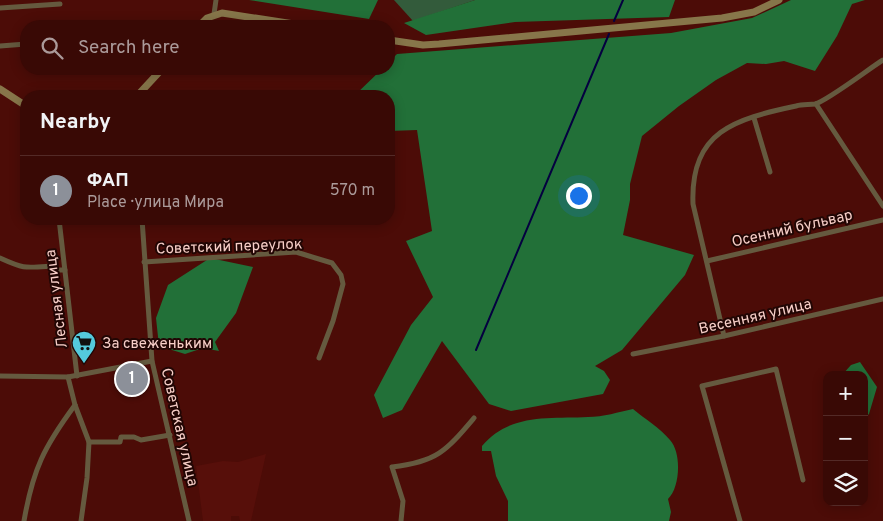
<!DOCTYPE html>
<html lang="en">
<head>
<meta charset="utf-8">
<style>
	:root { --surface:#390905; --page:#441713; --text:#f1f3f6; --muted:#ab9a9a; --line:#532a27; --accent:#8c9099 }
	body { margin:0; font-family:Overpass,sans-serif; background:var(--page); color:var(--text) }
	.controls { position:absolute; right:15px; bottom:15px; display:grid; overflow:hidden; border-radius:10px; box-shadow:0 2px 12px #0003 }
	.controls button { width:45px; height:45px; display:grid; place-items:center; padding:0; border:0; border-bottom:1px solid var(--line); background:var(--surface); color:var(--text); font:25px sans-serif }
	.you { position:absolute; left:578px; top:195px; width:18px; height:18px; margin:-12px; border:4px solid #fff; border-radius:50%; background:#1a73e8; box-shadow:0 0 0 8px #1a73e833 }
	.badge { display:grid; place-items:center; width:32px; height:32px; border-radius:50%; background:var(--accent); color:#fff; font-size:16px; font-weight:700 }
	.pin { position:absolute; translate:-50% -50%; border:2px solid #fff; box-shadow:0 1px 5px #0006 }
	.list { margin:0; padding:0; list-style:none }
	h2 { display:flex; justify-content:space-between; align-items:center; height:65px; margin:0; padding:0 20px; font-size:21px }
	h2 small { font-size:16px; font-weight:400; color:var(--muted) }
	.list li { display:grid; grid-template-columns:32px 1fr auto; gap:15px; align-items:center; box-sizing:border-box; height:70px; padding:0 20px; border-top:1px solid var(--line) }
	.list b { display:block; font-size:19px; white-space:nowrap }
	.list p { margin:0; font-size:16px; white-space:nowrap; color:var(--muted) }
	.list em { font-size:16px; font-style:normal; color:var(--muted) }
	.icon { flex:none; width:28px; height:28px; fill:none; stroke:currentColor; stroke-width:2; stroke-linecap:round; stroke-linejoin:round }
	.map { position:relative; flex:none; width:883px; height:521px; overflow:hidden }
	.search { position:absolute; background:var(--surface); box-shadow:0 2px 12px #0003; left:20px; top:20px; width:375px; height:55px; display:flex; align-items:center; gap:12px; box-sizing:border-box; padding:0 18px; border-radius:20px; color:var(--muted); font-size:19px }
	.panel { position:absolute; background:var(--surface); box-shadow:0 2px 12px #0003; left:20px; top:90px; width:375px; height:135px; border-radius:20px }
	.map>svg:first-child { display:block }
</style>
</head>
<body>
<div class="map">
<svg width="883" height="521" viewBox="0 0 883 521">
	<rect width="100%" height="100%" fill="#4c0c07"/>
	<polygon fill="#570f0a" points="266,454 251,521 240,521 239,516 231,516 231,521 203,521 196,466 223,461 238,462"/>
	<polygon fill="#335b3b" points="394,0 475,0 413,21"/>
	<g fill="#227038">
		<polygon points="249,0 378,0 369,19"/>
		<polygon points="475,0 675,0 669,17 515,22 426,35 404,23"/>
		<polygon points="791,0 865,0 852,4 837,36 815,71 784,61 766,64 747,63 716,80 679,106 642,136 630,184 630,200 623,235 694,255 685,275 622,350 595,366 604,371 610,380 603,394 511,411 489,404 442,341 402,410 383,418 374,395 411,325 433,297 406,241 432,231 417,130 389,131 389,96 354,96 382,69 389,69 389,62 397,54 671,33 752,18"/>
		<polygon points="210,258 253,267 236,313 215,342 219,351 203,348 185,354 159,346 156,318 168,285"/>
		<polygon points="860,362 877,387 869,414 864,418 864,375 842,375 851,365"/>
		<path d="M633 409C645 419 660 428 670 440 682 453 680 488 668 499L671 512 669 521H508V501L496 476 491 451H482V446C510 413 549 419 588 417 603 417 619 412 633 409Z"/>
	</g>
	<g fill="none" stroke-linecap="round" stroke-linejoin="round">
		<g stroke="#04003f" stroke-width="2">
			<polyline points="614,21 623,0"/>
			<polyline points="476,350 609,34"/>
		</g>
		<g stroke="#655a3f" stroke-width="5">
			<polyline points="0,8 60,4"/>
			<polyline points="214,14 216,0"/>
			<polyline points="0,46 26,44"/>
			<polyline points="816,104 883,206"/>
			<polyline points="754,118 770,172"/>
			<polyline points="59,219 77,376"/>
			<polyline points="142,219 152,361 189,521"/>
			<path d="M0 258C24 269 25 268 51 266L57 270H65"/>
			<polyline points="707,261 883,220"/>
			<polyline points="144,262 296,252 332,263 341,275 343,284 333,321 319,358"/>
			<path d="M724 336 693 204C690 131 735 119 796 106 803 104 809 105 815 104 827 101 870 68 883 60"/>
			<polyline points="633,354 724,336 883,299"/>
			<polyline points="0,376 68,377 152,361"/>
			<polyline points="68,377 75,405 89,442 87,478 81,521"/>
			<polyline points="89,442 120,442 121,437 134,437 141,440 170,435"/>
			<path d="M24 521C33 469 44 447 75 405"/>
			<path d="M401 521 403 501 392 467C437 462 446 451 474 418"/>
			<polyline points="740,521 702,386 776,369 803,480"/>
		</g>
		<g stroke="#87764a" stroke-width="7">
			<polyline points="199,26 207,18 222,13 307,26"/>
			<polyline points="389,40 423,45 439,44 722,18 754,12 779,0"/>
			<polyline points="0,89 26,106"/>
			<polyline points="137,96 162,69"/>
		</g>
	</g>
	<defs>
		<symbol id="supermarket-pin" viewBox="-11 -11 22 30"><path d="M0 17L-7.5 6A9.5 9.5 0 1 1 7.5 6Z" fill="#54cadc" stroke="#210604"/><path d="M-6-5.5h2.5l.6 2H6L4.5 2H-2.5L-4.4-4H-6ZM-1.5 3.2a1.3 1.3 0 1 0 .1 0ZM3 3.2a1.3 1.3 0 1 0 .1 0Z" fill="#111"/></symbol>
	</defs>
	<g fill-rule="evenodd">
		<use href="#supermarket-pin" x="70" y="329" width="28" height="38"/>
	</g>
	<g text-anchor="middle" stroke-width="4" stroke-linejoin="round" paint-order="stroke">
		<g font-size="15" fill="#f7cec7" stroke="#210604">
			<text transform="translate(792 228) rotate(-13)" y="5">Осенний бульвар</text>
			<text transform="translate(229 246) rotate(-2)" y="5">Советский переулок</text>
			<text transform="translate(56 299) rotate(-97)" y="5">Лесная улица</text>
			<text transform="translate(755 316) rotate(-13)" y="5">Весенняя улица</text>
			<text transform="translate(180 427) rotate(77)" y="5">Советская улица</text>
		</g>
		<g font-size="15" fill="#f7cec7" stroke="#210604" text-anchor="start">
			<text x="102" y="348">За свеженьким</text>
		</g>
	</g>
</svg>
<div class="controls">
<button>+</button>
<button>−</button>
<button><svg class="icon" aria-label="layers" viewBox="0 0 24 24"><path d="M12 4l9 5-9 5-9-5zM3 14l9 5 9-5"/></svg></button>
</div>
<div class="you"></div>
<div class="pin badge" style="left:132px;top:379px">1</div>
<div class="search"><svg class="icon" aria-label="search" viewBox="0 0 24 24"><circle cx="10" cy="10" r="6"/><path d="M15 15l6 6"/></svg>Search here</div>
<section class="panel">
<h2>Nearby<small></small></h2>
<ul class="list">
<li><span class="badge">1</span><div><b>ФАП</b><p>Place · улица Мира</p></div><em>570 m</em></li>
</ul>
</section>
</div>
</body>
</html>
